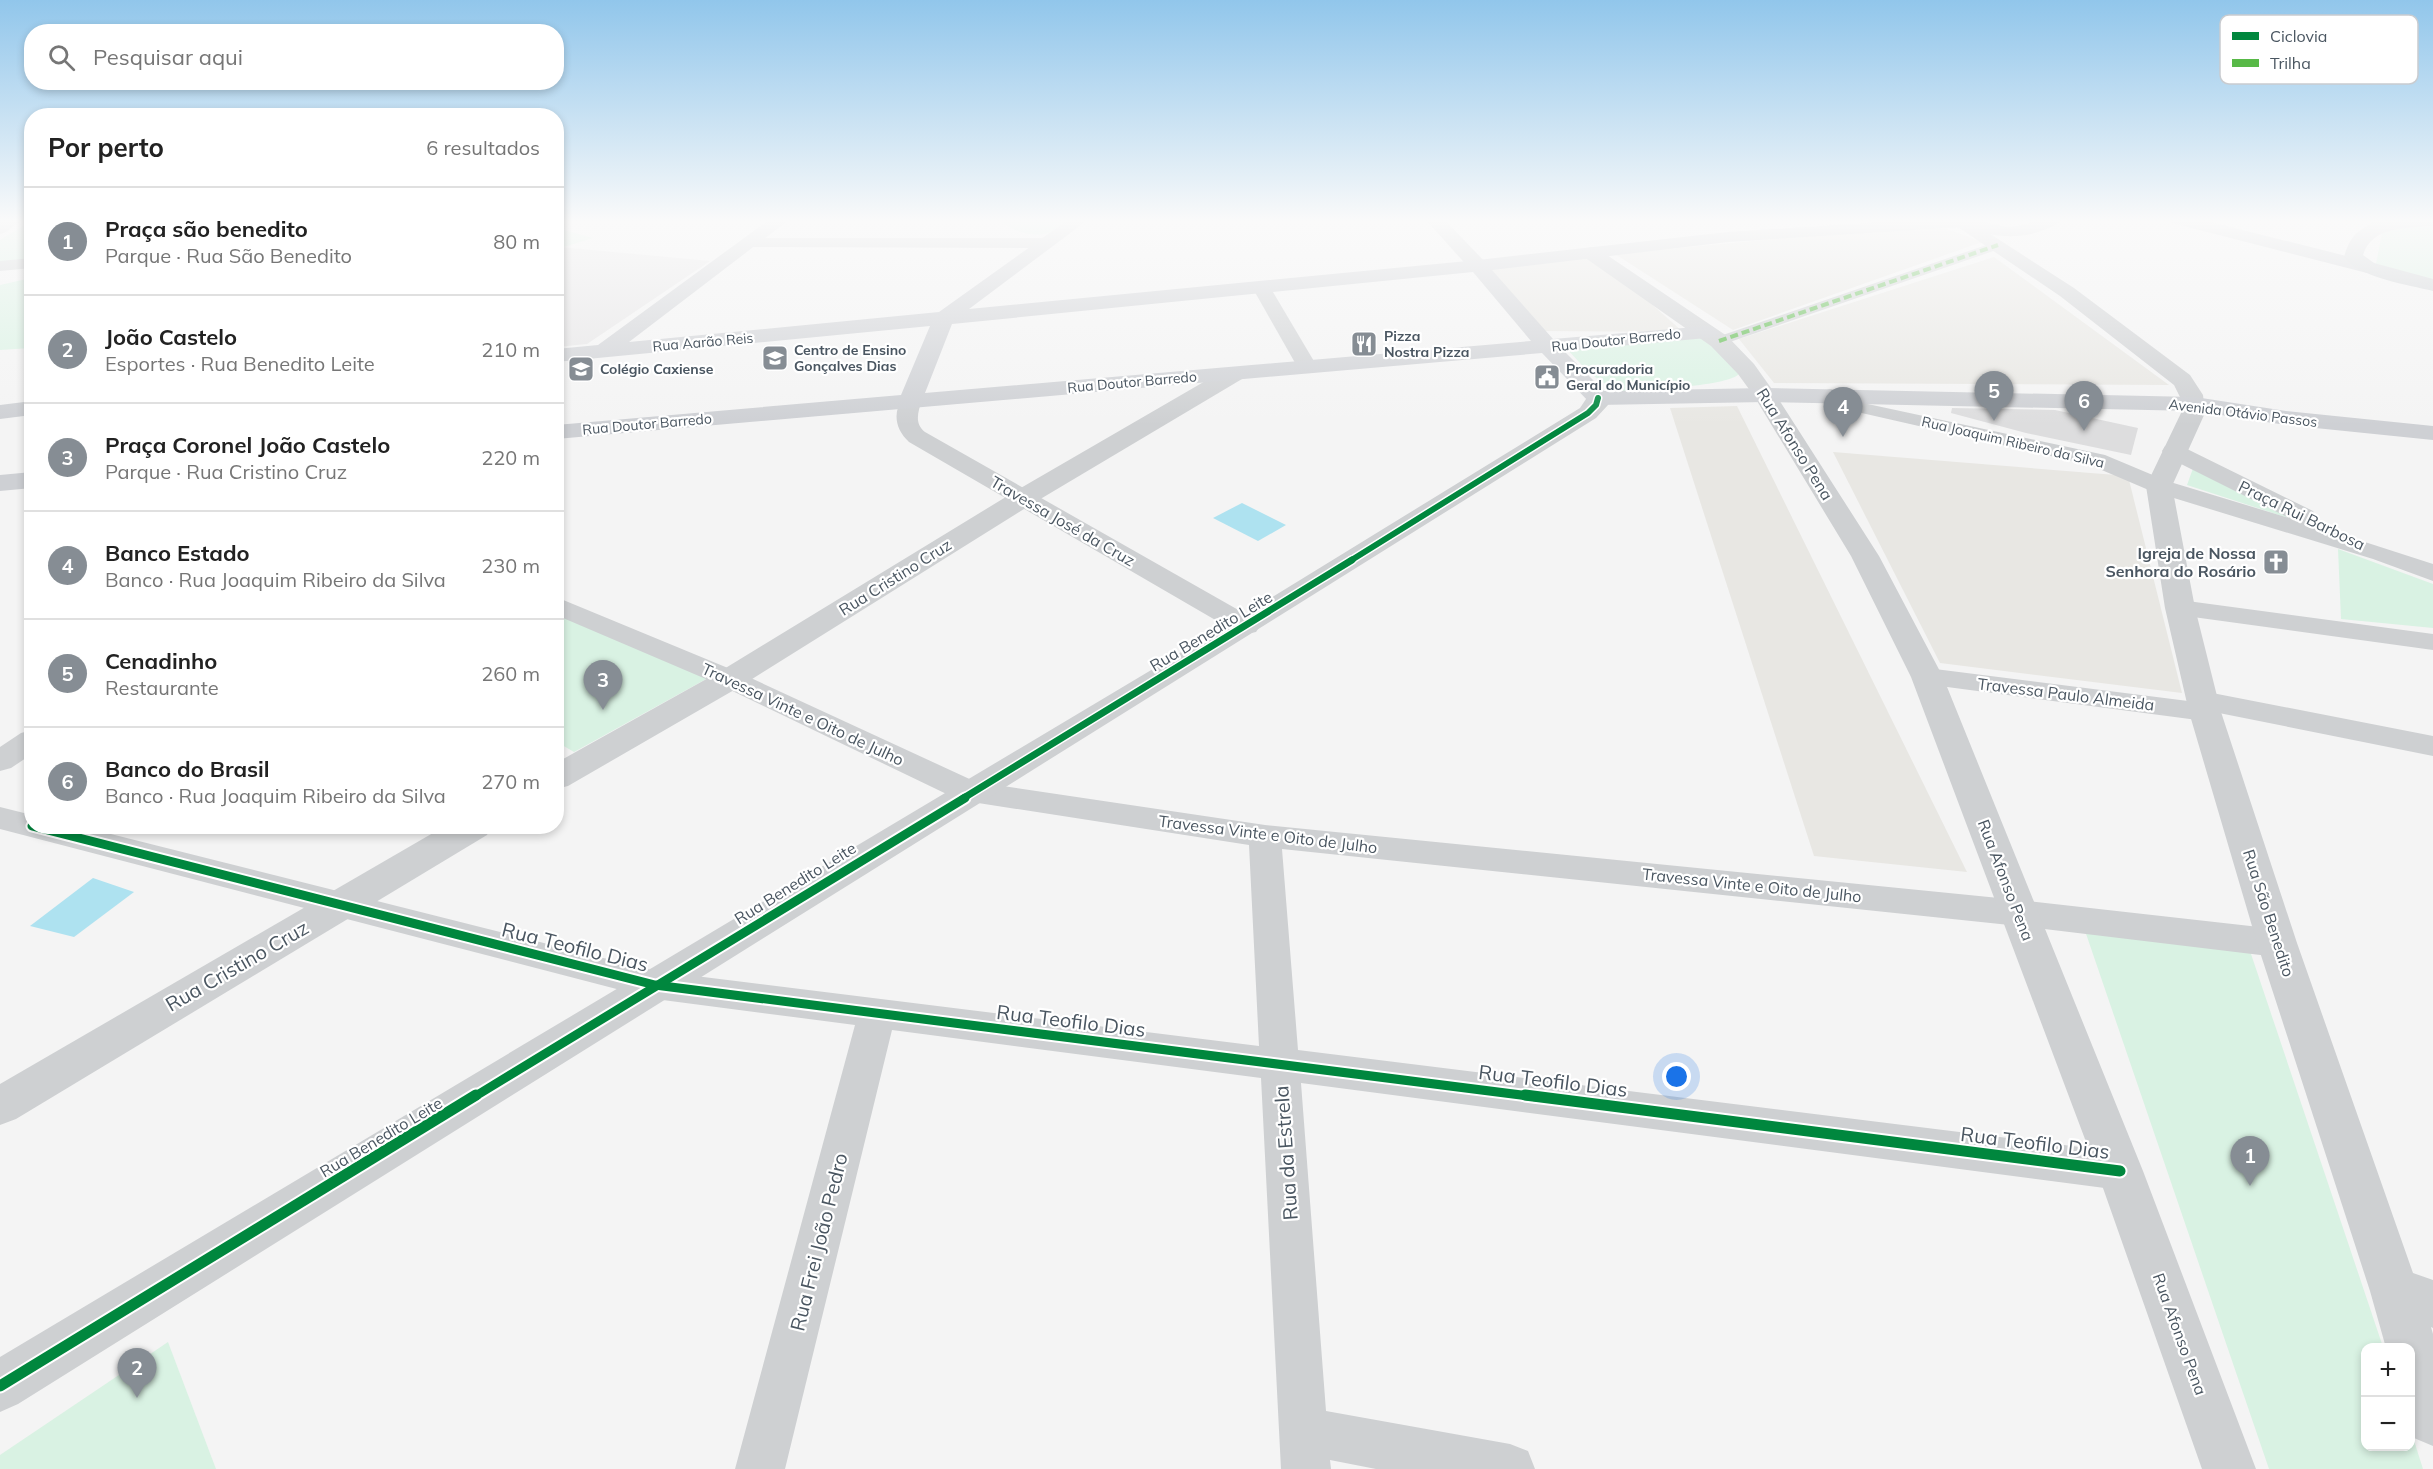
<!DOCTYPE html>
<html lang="pt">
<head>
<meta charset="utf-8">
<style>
	:root { --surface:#fff; --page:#f2f2f2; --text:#222; --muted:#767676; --line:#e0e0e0; --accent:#868d94 }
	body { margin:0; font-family:Mulish,sans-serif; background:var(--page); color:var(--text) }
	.controls { position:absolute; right:18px; bottom:18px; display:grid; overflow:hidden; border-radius:12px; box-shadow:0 3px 9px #0003 }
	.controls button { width:54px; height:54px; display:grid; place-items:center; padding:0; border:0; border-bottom:2px solid var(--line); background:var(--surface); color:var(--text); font:30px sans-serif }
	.you { position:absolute; left:1677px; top:1077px; width:21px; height:21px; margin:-15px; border:4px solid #fff; border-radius:50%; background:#1a73e8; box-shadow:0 0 0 9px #1a73e833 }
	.badge { display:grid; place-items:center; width:39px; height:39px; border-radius:50%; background:var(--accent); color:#fff; font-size:20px; font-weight:700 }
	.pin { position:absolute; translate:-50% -50px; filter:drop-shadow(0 2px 3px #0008) }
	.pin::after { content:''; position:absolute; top:32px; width:21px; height:18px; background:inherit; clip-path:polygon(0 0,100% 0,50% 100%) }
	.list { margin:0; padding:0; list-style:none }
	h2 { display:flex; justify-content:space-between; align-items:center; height:78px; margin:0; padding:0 24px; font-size:26px }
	h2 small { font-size:20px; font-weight:400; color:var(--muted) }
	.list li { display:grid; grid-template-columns:39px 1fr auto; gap:18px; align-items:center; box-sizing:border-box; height:108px; padding:0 24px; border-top:2px solid var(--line) }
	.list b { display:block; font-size:22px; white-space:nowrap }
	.list p { margin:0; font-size:20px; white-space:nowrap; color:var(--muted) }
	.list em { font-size:20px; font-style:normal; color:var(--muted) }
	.icon { flex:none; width:33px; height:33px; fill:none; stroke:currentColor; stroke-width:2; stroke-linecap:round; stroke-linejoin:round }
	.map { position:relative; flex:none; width:2433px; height:1469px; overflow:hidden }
	.search { position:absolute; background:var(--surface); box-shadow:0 3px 9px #0003; left:24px; top:24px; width:540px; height:66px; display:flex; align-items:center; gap:15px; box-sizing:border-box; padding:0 21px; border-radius:24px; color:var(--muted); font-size:22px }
	.panel { position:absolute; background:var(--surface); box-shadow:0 3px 9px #0003; left:24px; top:108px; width:540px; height:726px; border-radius:24px }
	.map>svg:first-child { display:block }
</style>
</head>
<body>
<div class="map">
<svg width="2433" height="1469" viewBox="0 0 2433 1469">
	<rect width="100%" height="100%" fill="#f4f4f4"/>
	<g fill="#e8e7e3">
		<polygon points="1945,228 1982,242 1733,330 1615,254 1840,233"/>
		<polygon points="1592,251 1683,332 1539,331 1472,264"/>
		<polygon points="1994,257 2169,385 1774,383 1739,339"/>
		<polygon points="1737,406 1967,872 1814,856 1670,408"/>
		<polygon points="1833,452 2128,476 2182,693 1940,663"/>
	</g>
	<polygon fill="#e6e5e6" points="560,247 710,261 587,344 557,347 556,248"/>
	<g fill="#d9f2e3">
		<path d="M997 219H1068C1062 223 1054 231 1048 233 1031 238 1010 230 997 219Z"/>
		<polygon points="31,221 31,259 0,263 0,240"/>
		<polygon points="2433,227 2433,280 2376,264 2383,228"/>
		<polygon points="557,228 593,238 557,249"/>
		<polygon points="31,278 31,348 0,350 0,285"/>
		<path d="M1683 334 1708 339 1740 373C1729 387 1646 389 1624 391 1598 385 1583 366 1565 347Z"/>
		<polygon points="2196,460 2301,513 2322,529 2187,485"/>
		<polygon points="2338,549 2433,584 2433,628 2341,619"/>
		<polygon points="557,611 708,678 574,752 557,742"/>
		<polygon points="2082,922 2247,942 2383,1347 2366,1348 2366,1446 2410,1446 2411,1431 2423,1469 2269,1469"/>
		<polygon points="168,1342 216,1469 0,1469 0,1455"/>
	</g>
	<g fill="#aee2f0">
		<polygon points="1242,503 1286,525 1258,541 1213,518"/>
		<polygon points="93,878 134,892 74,937 30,926"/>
	</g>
	<polygon fill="#ddddde" points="1952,408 2055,410 2138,428 2131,455 2026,433 1951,413"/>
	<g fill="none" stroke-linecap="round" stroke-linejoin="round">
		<polygon fill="#ced0d2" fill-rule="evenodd" points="1998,241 2002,242 2004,245 2002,248 1724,344 1719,345 1712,341 1714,338"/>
		<g fill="#ced0d2" fill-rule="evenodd">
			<polygon points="4,219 23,219 6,232 0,234 0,222"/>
			<polygon points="751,238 1045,238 1053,243 1045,248 745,247 743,243"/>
			<polygon points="32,258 32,268 0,271 0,261"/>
			<polygon points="1261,282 1267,283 1270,287 1318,368 1315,372 1301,372 1298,368 1252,287 1255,283"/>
			<path d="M1830 389C1841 392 1851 399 1863 403L2105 455 2167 481 2289 518 2165 456 2162 451 2165 446 2173 444 2181 446 2313 511 2316 516 2313 521 2306 523 2433 564V581L2373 559 2151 491 2090 465 1831 406 1820 395 1823 391Z"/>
			<path d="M911 394 918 396 922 400C918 412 914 423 925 432L1256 620 1260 626 1256 632 1246 634 1236 632 909 442C895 429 892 412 904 396Z"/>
			<polygon points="556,597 740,673 976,782 1265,825 2019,900 2277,929 2290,933 2295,943 2290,953 2277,957 2019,926 1282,849 1298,1050 2120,1152 2135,1158 2141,1171 2135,1184 2120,1190 1301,1083 1326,1411 1510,1444 1528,1451 1535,1469 1376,1469 1330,1460 1331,1469 1281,1469 1261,1078 892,1030 785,1469 735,1469 855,1025 655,999 0,829 0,807 32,815 32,826 79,826 655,971 1259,1046 1249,845 959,800 720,685 556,615"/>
			<polygon points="2180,600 2433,634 2433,650 2171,614 2167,608 2171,602"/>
			<polygon points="1927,668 2188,701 2192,694 2202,691 2433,736 2433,756 2219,713 2215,719 2205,721 1917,683 1913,677 1917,671"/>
			<polygon points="32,730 32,754 11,768 0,771 0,747 21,733"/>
		</g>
		<g fill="#ced0d2" fill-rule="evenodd">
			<polygon points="1425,219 1444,219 1485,262 1488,266 1485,270 1471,270"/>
			<polygon points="1946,219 1967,219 2074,288 2190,375 2203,395 2205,413 2172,486 2195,608 2221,712 2297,943 2413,1273 2433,1280 2433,1328 2431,1327 2433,1334 2433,1446 2414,1438 2410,1429 2410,1348 2386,1348 2370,1291 2257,943 2189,712 2165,608 2146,486 2181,413 2181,399 2174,385 2060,296"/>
			<polygon points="1591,247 1598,249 1727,336 1754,364 1776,395 1879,556 1943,677 2143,1171 2256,1469 2202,1469 2097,1171 1911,677 1851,556 1754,396 1738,374 1711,346 1584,257 1582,253 1584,249"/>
			<polygon points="1234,367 1242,369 1245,374 1242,379 1032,504 741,686 568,786 556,789 556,763 719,672 1014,492 1226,369"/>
			<polygon points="1598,391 1606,393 1610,398 1608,405 1596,418 18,1404 0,1412 0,1357 1235,620 1580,408 1590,393"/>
			<polygon points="445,826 492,826 487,835 16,1119 0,1125 0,1084"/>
		</g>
		<g fill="#ced0d4" fill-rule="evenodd">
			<path d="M770 219H790L629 342 939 312 1069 219H1089L969 309 1478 260 1728 232 1926 219H1970L2008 227 2023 225 2039 219H2062C2057 225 2049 228 2041 231 2013 241 1989 235 1961 227L1728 242 1492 270 1553 339 1707 326 1714 328 1718 332 1714 336 1707 338 1564 351 1604 391 1765 388 2195 397 2286 411 2433 426V440L2286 425 2195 411 1765 402 1598 405 1590 403 1542 353 556 439V425L901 395 930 326 556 362V349L598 345ZM1473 272 1531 341 925 393 952 324Z"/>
			<polygon points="2169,219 2199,219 2374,263 2377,267 2374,271 2367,273 2172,223"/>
			<polygon points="32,401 32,415 0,419 0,405"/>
			<polygon points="32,472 32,488 0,491 0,475"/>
		</g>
		<path fill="#caced1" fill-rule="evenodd" d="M2377 219H2433V226C2407 228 2372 226 2363 255L2374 263 2433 279V291C2409 285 2357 277 2344 257 2352 231 2358 233 2377 219Z"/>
		<polyline stroke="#58b947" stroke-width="4" stroke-dasharray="8 4" stroke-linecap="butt" points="1719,341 1998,245"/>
		<defs>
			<polyline id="cycleway-far3" points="1350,561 1588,413 1596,405 1598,398"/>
			<polyline id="cycleway-far2" points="962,799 1352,560"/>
			<g id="cycleway-far1">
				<polyline points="32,826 655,985 1537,1097"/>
				<polyline points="474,1097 965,798"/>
			</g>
			<g id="cycleway">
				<polyline points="1525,1095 2120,1171"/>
				<polyline points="0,1386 476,1095"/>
			</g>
		</defs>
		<use href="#cycleway-far3" stroke="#fff" stroke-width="9"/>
		<use href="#cycleway-far2" stroke="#fff" stroke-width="10"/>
		<use href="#cycleway-far1" stroke="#fff" stroke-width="13"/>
		<use href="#cycleway" stroke="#fff" stroke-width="15"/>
		<use href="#cycleway-far3" stroke="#00873e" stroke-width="6"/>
		<use href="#cycleway-far2" stroke="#00873e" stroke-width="7"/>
		<use href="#cycleway-far1" stroke="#00873e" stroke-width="9"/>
		<use href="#cycleway" stroke="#00873e" stroke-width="11"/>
	</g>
	<linearGradient id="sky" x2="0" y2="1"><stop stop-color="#91c6eb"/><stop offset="0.52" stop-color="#fafafa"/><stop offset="1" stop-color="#fafafa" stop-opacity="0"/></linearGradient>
	<rect width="2433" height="425" fill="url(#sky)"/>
	<defs>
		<symbol id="restaurant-square" viewBox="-11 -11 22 22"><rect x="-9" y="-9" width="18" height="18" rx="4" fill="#868d94" stroke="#fff"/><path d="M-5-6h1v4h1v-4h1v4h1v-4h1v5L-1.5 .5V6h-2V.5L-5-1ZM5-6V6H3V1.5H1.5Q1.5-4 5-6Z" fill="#fff"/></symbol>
		<symbol id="school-square" viewBox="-11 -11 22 22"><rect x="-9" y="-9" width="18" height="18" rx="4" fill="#868d94" stroke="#fff"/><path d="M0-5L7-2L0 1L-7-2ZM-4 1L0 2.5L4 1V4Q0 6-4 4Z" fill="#fff"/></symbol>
		<symbol id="civic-square" viewBox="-11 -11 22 22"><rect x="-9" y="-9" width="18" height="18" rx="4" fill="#868d94" stroke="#fff"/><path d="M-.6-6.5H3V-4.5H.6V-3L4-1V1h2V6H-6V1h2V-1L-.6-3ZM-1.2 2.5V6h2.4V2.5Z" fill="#fff"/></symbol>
		<symbol id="church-square" viewBox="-11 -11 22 22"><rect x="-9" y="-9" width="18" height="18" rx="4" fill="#868d94" stroke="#fff"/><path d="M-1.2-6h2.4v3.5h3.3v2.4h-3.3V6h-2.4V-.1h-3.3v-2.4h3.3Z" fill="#fff"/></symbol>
	</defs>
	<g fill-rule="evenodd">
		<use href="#restaurant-square" x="1349" y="329" width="30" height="30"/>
		<use href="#school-square" x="760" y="343" width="30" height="30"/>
		<use href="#school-square" x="566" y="354" width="30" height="30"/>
		<use href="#civic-square" x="1532" y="362" width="30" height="30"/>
		<use href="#church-square" x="2261" y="547" width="30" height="30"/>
	</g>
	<g text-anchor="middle" stroke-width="4.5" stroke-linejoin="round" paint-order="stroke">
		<g font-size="14" font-weight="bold" fill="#4a5661" stroke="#fff" text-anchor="start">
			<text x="1384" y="341">Pizza<tspan x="1384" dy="16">Nostra Pizza</tspan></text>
			<text x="794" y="355">Centro de Ensino<tspan x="794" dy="16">Gonçalves Dias</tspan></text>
			<text x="600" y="374">Colégio Caxiense</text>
			<text x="1566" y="374">Procuradoria<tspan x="1566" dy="16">Geral do Município</tspan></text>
		</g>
		<g font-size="14" fill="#4a5661" stroke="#fff">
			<text transform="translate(1616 340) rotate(-6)" y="5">Rua Doutor Barredo</text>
			<text transform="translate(703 342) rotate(-5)" y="5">Rua Aarão Reis</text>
			<text transform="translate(1132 382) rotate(-5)" y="5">Rua Doutor Barredo</text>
			<text transform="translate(2243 413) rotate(7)" y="5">Avenida Otávio Passos</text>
			<text transform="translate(647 424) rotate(-5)" y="5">Rua Doutor Barredo</text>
			<text transform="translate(2013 442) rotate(13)" y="5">Rua Joaquim Ribeiro da Silva</text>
		</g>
		<g font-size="16" fill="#4a5661" stroke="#fff">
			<text transform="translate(1795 444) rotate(58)" y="6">Rua Afonso Pena</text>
			<text transform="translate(2302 515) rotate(26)" y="6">Praça Rui Barbosa</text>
			<text transform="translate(1063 521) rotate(30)" y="6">Travessa José da Cruz</text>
			<text transform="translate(895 577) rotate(-32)" y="6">Rua Cristino Cruz</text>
			<text transform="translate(1211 631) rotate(-31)" y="6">Rua Benedito Leite</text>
			<text transform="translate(2066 694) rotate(7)" y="6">Travessa Paulo Almeida</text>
			<text transform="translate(803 714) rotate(25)" y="6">Travessa Vinte e Oito de Julho</text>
			<text transform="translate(1268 834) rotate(7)" y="6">Travessa Vinte e Oito de Julho</text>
			<text transform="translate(2006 880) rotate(69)" y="6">Rua Afonso Pena</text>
			<text transform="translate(795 883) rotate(-32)" y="6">Rua Benedito Leite</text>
			<text transform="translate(1752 885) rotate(6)" y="6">Travessa Vinte e Oito de Julho</text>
			<text transform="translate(2269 913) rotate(72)" y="6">Rua São Benedito</text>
			<text transform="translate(381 1137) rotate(-31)" y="6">Rua Benedito Leite</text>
			<text transform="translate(2180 1334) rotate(70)" y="6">Rua Afonso Pena</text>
		</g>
		<g font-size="16" font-weight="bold" fill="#4a5661" stroke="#fff" text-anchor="end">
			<text x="2256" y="559">Igreja de Nossa<tspan x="2256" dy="18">Senhora do Rosário</tspan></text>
		</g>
		<g font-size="20" fill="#4a5661" stroke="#fff">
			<text transform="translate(575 947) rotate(14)" y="7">Rua Teofilo Dias</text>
			<text transform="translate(237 966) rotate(-30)" y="7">Rua Cristino Cruz</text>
			<text transform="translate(1071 1021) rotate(7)" y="7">Rua Teofilo Dias</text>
			<text transform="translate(1553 1081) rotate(7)" y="7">Rua Teofilo Dias</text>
			<text transform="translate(2035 1143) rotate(7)" y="7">Rua Teofilo Dias</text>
			<text transform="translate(1286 1153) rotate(-94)" y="7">Rua da Estrela</text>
			<text transform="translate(819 1242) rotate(-76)" y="7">Rua Frei João Pedro</text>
		</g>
	</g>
	<rect x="2220" y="15" width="198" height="69" rx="9" fill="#fff" stroke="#c9ccd0" stroke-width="1.5"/>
	<rect x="2232" y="32" width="27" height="8" fill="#00873e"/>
	<rect x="2232" y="59" width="27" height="8" fill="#58b947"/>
	<g font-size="16" fill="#4a5661">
		<text x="2270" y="42">Ciclovia</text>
		<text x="2270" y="69">Trilha</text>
	</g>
</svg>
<div class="controls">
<button>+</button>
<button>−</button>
</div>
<div class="you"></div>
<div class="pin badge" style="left:2250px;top:1186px">1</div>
<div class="pin badge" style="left:137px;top:1398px">2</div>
<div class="pin badge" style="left:603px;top:710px">3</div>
<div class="pin badge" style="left:1843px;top:437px">4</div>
<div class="pin badge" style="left:1994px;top:421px">5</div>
<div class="pin badge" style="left:2084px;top:431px">6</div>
<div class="search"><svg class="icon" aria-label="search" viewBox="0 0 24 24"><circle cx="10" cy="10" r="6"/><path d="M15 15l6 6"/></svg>Pesquisar aqui</div>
<section class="panel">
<h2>Por perto<small>6 resultados</small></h2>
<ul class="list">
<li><span class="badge">1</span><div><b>Praça são benedito</b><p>Parque · Rua São Benedito</p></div><em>80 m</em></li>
<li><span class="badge">2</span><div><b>João Castelo</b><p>Esportes · Rua Benedito Leite</p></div><em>210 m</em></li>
<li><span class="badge">3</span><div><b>Praça Coronel João Castelo</b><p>Parque · Rua Cristino Cruz</p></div><em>220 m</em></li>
<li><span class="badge">4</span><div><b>Banco Estado</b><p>Banco · Rua Joaquim Ribeiro da Silva</p></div><em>230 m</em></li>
<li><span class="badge">5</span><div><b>Cenadinho</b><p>Restaurante</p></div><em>260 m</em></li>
<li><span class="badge">6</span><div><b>Banco do Brasil</b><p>Banco · Rua Joaquim Ribeiro da Silva</p></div><em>270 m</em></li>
</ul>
</section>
</div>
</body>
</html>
